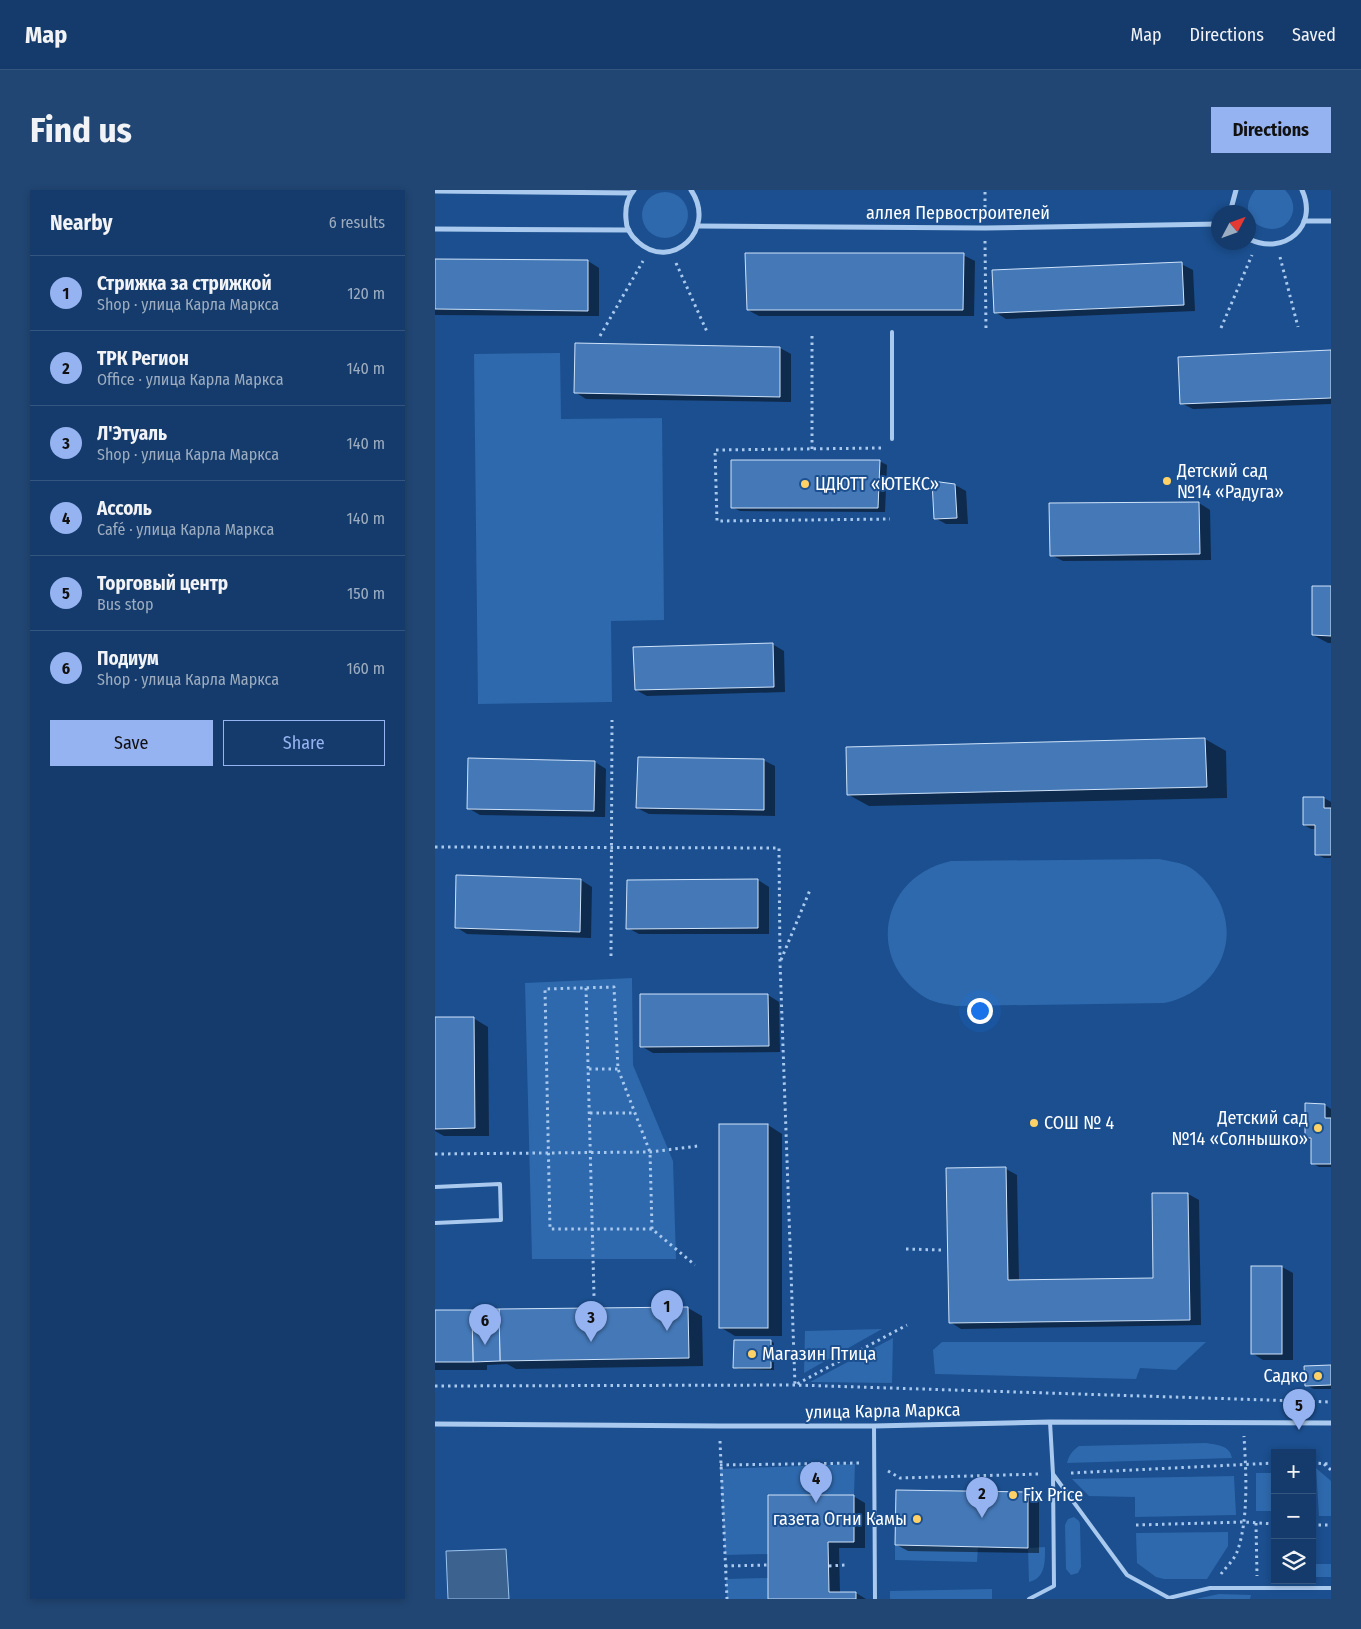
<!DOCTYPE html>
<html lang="en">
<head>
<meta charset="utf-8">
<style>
	:root { --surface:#143b6b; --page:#214673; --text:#f1f3f6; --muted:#9dadc1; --line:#33557e; --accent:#95b2f1 }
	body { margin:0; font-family:"Fira Sans Condensed",sans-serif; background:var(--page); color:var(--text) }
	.controls { position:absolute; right:15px; bottom:15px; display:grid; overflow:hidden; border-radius:0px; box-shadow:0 2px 8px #0003 }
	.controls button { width:45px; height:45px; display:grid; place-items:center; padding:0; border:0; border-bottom:1px solid var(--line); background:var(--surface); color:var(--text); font:25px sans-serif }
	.compass { position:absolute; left:776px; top:15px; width:45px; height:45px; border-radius:50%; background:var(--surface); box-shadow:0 2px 8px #0003; rotate:49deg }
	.you { position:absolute; left:544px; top:820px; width:18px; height:18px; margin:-12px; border:4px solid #fff; border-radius:50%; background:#1a73e8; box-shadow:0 0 0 8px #1a73e833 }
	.badge { display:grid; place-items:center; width:32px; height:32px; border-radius:50%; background:var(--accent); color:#111; font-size:16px; font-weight:700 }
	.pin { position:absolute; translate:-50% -41px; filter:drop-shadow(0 1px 2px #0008) }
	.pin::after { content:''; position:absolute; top:26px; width:18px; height:15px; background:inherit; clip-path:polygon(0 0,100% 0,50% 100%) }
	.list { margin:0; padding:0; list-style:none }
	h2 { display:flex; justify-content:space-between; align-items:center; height:65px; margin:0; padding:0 20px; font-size:21px }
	h2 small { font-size:16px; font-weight:400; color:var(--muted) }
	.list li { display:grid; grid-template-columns:32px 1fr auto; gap:15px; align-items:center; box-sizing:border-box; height:75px; padding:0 20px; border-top:1px solid var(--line) }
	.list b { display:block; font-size:19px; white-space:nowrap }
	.list p { margin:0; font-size:16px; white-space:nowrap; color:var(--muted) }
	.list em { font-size:16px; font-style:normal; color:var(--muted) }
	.actions { display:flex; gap:10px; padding:15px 20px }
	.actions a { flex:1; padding:11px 0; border:1px solid var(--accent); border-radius:0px; text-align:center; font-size:18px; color:var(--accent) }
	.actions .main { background:var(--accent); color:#111 }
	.icon { flex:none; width:28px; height:28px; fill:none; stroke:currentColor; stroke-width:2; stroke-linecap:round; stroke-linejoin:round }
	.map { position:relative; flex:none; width:896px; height:1409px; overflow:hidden; border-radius:0px }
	header { display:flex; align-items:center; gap:30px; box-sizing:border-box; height:70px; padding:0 25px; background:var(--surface); border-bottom:1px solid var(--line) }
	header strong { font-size:24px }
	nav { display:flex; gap:28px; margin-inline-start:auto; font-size:18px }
	.intro { display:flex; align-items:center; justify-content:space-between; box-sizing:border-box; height:120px; padding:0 30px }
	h1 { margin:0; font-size:35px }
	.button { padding:12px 22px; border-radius:0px; background:var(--accent); color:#111; font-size:18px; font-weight:700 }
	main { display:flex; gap:30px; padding:0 30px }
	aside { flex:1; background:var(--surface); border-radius:0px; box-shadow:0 2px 8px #0003 }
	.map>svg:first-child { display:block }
</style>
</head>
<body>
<header>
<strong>Map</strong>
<nav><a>Map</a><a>Directions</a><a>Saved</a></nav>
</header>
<div class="intro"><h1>Find us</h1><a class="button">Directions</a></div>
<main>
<aside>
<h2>Nearby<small>6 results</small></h2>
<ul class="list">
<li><span class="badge">1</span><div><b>Стрижка за стрижкой</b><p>Shop · улица Карла Маркса</p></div><em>120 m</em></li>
<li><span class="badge">2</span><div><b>ТРК Регион</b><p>Office · улица Карла Маркса</p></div><em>140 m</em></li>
<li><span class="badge">3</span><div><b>Л'Этуаль</b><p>Shop · улица Карла Маркса</p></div><em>140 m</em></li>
<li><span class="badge">4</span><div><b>Ассоль</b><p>Café · улица Карла Маркса</p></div><em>140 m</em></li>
<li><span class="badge">5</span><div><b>Торговый центр</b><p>Bus stop</p></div><em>150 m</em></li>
<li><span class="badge">6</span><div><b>Подиум</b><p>Shop · улица Карла Маркса</p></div><em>160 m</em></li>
</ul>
<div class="actions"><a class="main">Save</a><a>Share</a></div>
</aside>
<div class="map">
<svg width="896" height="1409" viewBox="0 0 896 1409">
	<rect width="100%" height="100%" fill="#1b4f8f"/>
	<g fill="#2e69ad">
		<path d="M820 0H850C856 6 859 13 858 21 851 56 793 35 820 0Z"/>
		<circle cx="230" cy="25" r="23"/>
		<polygon points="125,163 126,229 227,228 229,430 176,431 177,512 43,514 39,164"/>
		<path d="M724 669C733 671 742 672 750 675 760 679 770 689 776 698 811 745 784 802 729 813L521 816C511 814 500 813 491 808 429 770 446 686 516 671Z"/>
		<polygon points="197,788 198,875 238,971 241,1069 97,1069 90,793"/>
		<polygon points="447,1139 369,1183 370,1141"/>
		<polygon points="458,1148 457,1193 375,1192"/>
		<polygon points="507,1152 771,1152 741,1180 705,1178 701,1189 500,1184 498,1160"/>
		<path d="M771 1253C782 1255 795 1255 797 1268L632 1273C634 1265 637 1261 644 1256Z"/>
		<polygon points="420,1274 419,1305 333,1305 333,1364 290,1365 285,1279"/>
		<polygon points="881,1278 896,1291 896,1326 884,1326"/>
		<rect x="821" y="1283" width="19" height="38"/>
		<polygon points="799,1286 801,1325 700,1327 700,1307 654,1306 637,1289"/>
		<polygon points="639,1327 644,1331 645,1334 646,1377 643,1383 636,1385 631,1379 630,1335 633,1329"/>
		<polygon points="793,1342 793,1356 772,1389 729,1389 721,1387 702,1373 701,1343"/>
		<polygon points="460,1355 543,1357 542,1372 460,1370"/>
		<path d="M610 1357C610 1371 611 1388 594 1392L593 1358Z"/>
		<rect x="877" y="1374" width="19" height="13"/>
		<polygon points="333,1388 333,1409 292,1409 291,1389"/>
		<polygon points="557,1399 557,1409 455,1409 455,1401"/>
		<polygon points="784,1404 816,1405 815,1409 761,1409"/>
	</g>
	<polygon fill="#3c6290" stroke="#9cc4f0" points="71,1359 74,1409 13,1409 11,1361"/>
	<g fill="#0007">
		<polygon points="528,65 540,71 539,126 324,126 313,120"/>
		<polygon points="0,70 153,71 164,78 164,126 0,125"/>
		<polygon points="746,74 758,80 760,121 571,129 560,122"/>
		<polygon points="345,158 356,164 356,212 151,209 140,202"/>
		<polygon points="896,162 896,214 758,219 746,213"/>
		<polygon points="444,271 452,275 450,322 305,321 297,317"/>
		<polygon points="520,295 531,301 533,334 511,334 500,328"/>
		<polygon points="764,313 775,320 776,370 628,371 616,365"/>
		<polygon points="896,398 896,453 893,453 878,445"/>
		<polygon points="337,454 349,461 350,502 212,506 201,500"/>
		<polygon points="770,549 791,561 792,608 434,616 414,605 412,558"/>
		<polygon points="328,570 340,576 340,626 214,624 202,618"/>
		<polygon points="160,572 171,579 170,627 45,625 33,618"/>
		<polygon points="889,608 896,612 896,668 889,668 881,664 881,639 876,639 869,635"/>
		<polygon points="146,690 157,697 156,748 32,744 21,737"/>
		<polygon points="323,690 334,697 334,744 204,744 193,738"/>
		<polygon points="206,805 333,805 344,812 345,862 218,863 206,856"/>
		<polygon points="38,828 53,837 54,946 9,946 0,941 0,829"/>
		<polygon points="890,915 896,919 896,977 884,977 877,973 877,951 871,948"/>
		<polygon points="333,935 347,944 347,1146 300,1146 285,1137"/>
		<polygon points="571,979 582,985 584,1091 719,1089 718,1004 753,1004 764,1010 766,1135 526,1139 515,1132 513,980"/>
		<polygon points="817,1077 847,1077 858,1083 858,1170 828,1170 817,1163"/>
		<polygon points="253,1118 267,1126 268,1176 81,1179 72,1174 52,1175 52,1180 0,1180 0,1121"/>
		<polygon points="336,1151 339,1153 339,1180 303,1179 300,1177"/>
		<polygon points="896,1177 896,1199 879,1199 871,1195"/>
		<polygon points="593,1303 604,1309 604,1363 473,1361 462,1355"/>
		<polygon points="418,1306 430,1313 430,1358 404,1358 405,1403 421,1403 431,1409 335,1409"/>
	</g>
	<g fill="#4478b7" stroke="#cfe3fa">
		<polygon points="310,63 529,63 528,120 312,120"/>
		<polygon points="0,69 153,70 153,121 0,119"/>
		<polygon points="747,72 749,115 559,123 557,80"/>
		<polygon points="140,153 345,157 345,207 139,203"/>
		<polygon points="896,160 896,208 745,214 743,167"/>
		<polygon points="296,270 445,270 443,318 296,318"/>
		<polygon points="497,291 520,294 522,328 499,329"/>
		<polygon points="764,312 765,364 615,366 614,313"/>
		<polygon points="877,396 896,396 896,446 877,445"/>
		<polygon points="338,453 339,497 200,500 198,457"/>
		<polygon points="770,548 772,597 412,605 411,557"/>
		<polygon points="203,567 329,569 329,620 201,618"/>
		<polygon points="33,568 160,571 159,621 32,619"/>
		<polygon points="868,607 889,607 889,618 896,618 896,665 880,665 880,635 868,635"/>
		<polygon points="21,685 146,689 145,742 20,738"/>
		<polygon points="323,689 323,738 191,739 192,690"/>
		<polygon points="205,804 333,804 334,856 205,857"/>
		<polygon points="0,827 39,827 40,938 0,939"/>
		<polygon points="870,913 890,914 890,928 896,928 896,974 876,974 876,948 870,948"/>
		<rect x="284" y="934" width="49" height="204"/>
		<polygon points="571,977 573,1090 718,1088 717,1003 753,1003 755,1130 514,1133 511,978"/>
		<rect x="816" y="1076" width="31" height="88"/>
		<polygon points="253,1117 254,1168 65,1171 64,1119"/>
		<polygon points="64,1119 65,1171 38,1172 37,1120"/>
		<polygon points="0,1120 37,1120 38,1172 0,1172"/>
		<polygon points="299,1150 336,1150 336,1178 298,1178"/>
		<polygon points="896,1175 896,1195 870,1196 869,1176"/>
		<polygon points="461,1300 593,1302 593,1358 460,1355"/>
		<polygon points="333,1305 419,1305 419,1352 393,1352 394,1402 421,1402 421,1409 333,1409"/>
	</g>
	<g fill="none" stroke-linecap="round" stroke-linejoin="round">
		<g stroke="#a9c9ee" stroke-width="3" stroke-dasharray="2.5 4" stroke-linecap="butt">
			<polyline points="550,24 550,0"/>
			<polyline points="550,51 551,140"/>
			<polyline points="845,67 863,137"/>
			<polyline points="241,73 273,144"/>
			<polyline points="786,138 817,65"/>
			<polyline points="165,146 208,71"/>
			<polyline points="446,258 280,260 282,331 455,329"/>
			<polyline points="377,259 377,143"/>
			<polyline points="0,657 344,658 345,772 360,1195 472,1135"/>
			<polyline points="176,766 177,530"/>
			<polyline points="346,770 375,700"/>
			<polyline points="151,798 159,1106"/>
			<polyline points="154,879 183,879"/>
			<polyline points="155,923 200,923"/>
			<polyline points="0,964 215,962 263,956"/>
			<polyline points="217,1039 215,962 183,879 179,797 110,799 115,1039 217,1039 260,1075"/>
			<polyline points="471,1059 506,1060"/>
			<polyline points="0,1196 360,1195 896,1212"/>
			<polyline points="285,1251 292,1409"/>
			<polyline points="877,1273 896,1274"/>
			<polyline points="889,1274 896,1280"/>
			<polyline points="285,1275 426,1273"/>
			<polyline points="453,1281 465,1288 604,1284"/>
			<polyline points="636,1283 840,1273"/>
			<polyline points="821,1333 822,1386"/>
			<polyline points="701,1335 809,1332 840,1334"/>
			<polyline points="877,1335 896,1335"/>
			<polyline points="290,1376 333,1375"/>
			<polyline points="394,1376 410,1375"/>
			<path d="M786 1384C791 1377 799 1370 802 1362 814 1330 811 1280 809 1246"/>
		</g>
		<g stroke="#a9c9ee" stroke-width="4">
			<polyline points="457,142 457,249"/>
			<polyline points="0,997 65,994 66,1030 0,1033"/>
			<polyline points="439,1236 440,1409"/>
			<polyline points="618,1284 692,1385 734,1408 775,1398 896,1398"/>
			<polyline points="594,1409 619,1396 618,1284 615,1232"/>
		</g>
		<g stroke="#a9c9ee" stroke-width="5">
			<path d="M199 0C192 8 190 18 191 29 191 38 196 46 203 52 236 82 283 40 256 0"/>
			<polyline points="0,1 196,3"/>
			<polyline points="797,22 797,15 801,0"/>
			<polyline points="869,31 896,31"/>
			<polyline points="263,36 550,38 784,34"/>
			<polyline points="0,39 194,40"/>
			<path d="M814 49C849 66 884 37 867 0"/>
			<polyline points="0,1234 285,1236 439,1236 615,1232 896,1233"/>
		</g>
	</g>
	<g fill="#ffd166" stroke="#1b4f8f" stroke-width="2">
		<circle cx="732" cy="291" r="5"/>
		<circle cx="370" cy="294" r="5"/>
		<circle cx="599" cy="933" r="5"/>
		<circle cx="883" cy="938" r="5"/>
		<circle cx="317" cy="1164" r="5"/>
		<circle cx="883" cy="1186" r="5"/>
		<circle cx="578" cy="1305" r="5"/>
		<circle cx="482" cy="1329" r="5"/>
	</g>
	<g text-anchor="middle" stroke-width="4" stroke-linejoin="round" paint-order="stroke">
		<g font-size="18" fill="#fff" stroke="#1b4f8f">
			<text x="523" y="29">аллея Первостроителей</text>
			<text transform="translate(448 1221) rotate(-1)" y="6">улица Карла Маркса</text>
		</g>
		<g font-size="18" fill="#fff" stroke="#1b4f8f" text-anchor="start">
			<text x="742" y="287">Детский сад<tspan x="742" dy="21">№14 «Радуга»</tspan></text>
			<text x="380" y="300">ЦДЮТТ «ЮТЕКС»</text>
			<text x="873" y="934" text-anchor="end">Детский сад<tspan x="873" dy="21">№14 «Солнышко»</tspan></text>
			<text x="609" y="939">СОШ № 4</text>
			<text x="327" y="1170">Магазин Птица</text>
			<text x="873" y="1192" text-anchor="end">Садко</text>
			<text x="588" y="1311">Fix Price</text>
			<text x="472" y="1335" text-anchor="end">газета Огни Камы</text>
		</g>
	</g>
</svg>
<div class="controls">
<button>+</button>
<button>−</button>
<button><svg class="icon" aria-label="layers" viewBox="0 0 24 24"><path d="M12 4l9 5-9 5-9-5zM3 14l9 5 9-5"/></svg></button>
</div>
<svg class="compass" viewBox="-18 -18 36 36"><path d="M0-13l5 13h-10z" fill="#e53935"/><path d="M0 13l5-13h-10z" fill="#9dadc1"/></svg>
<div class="you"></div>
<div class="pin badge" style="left:232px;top:1141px">1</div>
<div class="pin badge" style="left:547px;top:1328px">2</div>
<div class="pin badge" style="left:156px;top:1152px">3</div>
<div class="pin badge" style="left:381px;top:1313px">4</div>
<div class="pin badge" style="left:864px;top:1240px">5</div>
<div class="pin badge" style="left:50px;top:1155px">6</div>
</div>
</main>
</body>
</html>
